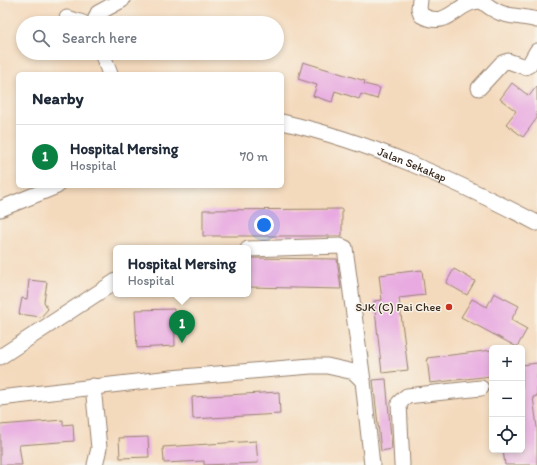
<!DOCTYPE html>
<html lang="en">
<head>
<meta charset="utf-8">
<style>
	:root { --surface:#fff; --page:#f2f2f3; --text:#1f2937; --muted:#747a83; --line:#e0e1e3; --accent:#0b8043 }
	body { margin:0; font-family:Itim,sans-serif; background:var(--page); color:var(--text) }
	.controls { position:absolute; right:12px; bottom:12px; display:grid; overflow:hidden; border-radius:6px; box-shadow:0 2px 6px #0003 }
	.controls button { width:36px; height:36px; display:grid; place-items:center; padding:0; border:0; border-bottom:1px solid var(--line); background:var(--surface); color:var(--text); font:20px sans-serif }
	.you { position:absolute; left:264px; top:225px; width:14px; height:14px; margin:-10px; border:3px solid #fff; border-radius:50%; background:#1a73e8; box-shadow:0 0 0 6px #1a73e833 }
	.badge { display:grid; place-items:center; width:26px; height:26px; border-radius:50%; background:var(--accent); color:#fff; font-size:13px; font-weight:700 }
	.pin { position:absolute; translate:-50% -33px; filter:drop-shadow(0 1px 2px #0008) }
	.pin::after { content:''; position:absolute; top:21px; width:14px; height:12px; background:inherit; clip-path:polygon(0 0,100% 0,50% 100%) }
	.popup { position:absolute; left:113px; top:245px; width:138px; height:52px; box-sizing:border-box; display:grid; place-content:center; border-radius:6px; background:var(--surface); filter:drop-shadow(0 1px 3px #0005); font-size:13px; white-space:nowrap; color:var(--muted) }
	.popup b { font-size:15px; color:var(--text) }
	.popup::after { content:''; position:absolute; left:50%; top:100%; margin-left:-8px; border:8px solid transparent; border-top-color:var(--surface) }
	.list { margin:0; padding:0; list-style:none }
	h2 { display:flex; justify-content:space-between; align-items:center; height:52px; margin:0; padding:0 16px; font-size:17px }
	h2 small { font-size:13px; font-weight:400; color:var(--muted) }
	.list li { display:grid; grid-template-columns:26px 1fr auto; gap:12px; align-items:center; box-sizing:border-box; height:64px; padding:0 16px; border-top:1px solid var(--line) }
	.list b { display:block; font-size:15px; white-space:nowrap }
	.list p { margin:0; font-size:13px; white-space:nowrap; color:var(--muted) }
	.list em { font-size:13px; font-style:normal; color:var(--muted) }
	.icon { flex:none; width:22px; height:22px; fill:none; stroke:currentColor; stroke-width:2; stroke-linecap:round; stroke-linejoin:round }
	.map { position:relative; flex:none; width:537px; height:465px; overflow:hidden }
	.search { position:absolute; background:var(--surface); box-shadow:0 2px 6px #0003; left:16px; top:16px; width:268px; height:44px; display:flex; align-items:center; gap:10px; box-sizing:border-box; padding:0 14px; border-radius:22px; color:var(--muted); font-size:15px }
	.panel { position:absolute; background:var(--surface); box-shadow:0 2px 6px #0003; left:16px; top:72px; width:268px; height:116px; border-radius:6px }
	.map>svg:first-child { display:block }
</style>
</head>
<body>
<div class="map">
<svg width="537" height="465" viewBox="0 0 537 465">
	<rect width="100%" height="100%" fill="#f7f3e8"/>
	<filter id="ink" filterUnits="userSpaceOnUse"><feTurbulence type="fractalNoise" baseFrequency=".025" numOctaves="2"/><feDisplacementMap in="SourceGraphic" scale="8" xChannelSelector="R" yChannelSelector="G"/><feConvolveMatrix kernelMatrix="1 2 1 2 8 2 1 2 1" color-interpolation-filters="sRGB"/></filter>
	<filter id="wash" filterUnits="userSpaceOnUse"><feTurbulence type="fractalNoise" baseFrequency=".012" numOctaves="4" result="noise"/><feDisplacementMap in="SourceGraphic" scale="16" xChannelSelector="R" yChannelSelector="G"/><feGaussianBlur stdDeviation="0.9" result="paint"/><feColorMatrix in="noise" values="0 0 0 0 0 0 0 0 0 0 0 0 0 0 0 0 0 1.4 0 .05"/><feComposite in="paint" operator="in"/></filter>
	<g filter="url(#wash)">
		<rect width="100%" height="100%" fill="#f4dabd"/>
		<g id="blocks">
			<g fill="#e8aae1">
				<polygon points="303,62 365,81 364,84 380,88 377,99 361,94 359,99 335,91 332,102 313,96 317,85 298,79"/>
				<polygon points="512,83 529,96 537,86 537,118 523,137 506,124 516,111 500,99"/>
				<polygon points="342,209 342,236 203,236 203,210"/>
				<polygon points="248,258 337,259 341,289 248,287"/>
				<polygon points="454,269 475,281 467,295 446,283"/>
				<polygon points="422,270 425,295 399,298 408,370 382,373 374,301 382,300 379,275"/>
				<polygon points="29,280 47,282 44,302 48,309 41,317 19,314 22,298 27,299"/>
				<polygon points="494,293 519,306 511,320 527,329 517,347 461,317 472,299 487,307"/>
				<polygon points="174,309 175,346 137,348 135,310"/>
				<polygon points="492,350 492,376 430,383 427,358"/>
				<polygon points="537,363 537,396 533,397 537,427 537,465 505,465 503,450 522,450 522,365"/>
				<polygon points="386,379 392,449 381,451 373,380"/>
				<polygon points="279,392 280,414 193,419 192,397"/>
				<polygon points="63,420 63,425 73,424 74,441 19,445 22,465 0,465 0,425"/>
				<polygon points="148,437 149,457 120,458 119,438"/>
				<polygon points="256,441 258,463 204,465 204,461 164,463 163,447"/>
			</g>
		</g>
	</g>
	<g filter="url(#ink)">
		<use href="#blocks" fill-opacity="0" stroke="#98826e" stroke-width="1"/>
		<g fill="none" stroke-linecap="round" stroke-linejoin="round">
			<defs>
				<g id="minor">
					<path d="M420 0 419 8 421 15C449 31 457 0 482 1L481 0"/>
					<path d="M482 1C502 19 513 14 537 20"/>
					<polyline points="67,18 83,23"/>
					<polyline points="94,23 98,13 122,0"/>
					<polyline points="102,53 110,74"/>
					<polyline points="479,88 502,63 508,61 525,67 529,65 537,51"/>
					<path id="s1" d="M282 122C371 142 456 181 537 223"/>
					<polyline points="0,209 57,186"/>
					<polyline points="248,249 340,246 345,248 363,381 372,465"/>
					<polyline points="0,357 116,281"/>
					<polyline points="93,386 99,448 95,465"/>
					<polyline points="0,398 171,378 311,366 327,366 354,372 363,381"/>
					<polyline points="402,465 399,403 407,396 481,388"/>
				</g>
			</defs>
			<use href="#minor" stroke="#98826e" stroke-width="17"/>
			<use href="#minor" stroke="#fff" stroke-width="15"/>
		</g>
	</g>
	<circle fill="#c8321e" stroke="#f7f3e8" stroke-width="1.5" cx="449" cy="307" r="4"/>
	<g text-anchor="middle" stroke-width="3" stroke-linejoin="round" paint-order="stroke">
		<g font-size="12" fill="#3b2a1e" stroke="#f7f3e8">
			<text dy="4" stroke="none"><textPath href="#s1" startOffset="137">Jalan Sekakap</textPath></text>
		</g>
		<g font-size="12" fill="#3b2a1e" stroke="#f7f3e8" text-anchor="end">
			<text x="441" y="311">SJK (C) Pai Chee</text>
		</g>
	</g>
</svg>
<div class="controls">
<button>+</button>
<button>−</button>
<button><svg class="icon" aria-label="locate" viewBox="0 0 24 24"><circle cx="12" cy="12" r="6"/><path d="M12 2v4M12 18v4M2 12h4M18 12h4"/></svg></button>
</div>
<div class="you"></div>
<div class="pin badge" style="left:182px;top:343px">1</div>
<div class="popup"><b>Hospital Mersing</b>Hospital</div>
<div class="search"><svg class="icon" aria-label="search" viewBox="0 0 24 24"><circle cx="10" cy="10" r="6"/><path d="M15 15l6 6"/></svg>Search here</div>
<section class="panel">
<h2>Nearby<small></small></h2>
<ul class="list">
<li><span class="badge">1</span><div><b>Hospital Mersing</b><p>Hospital</p></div><em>70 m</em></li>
</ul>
</section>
</div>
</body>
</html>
